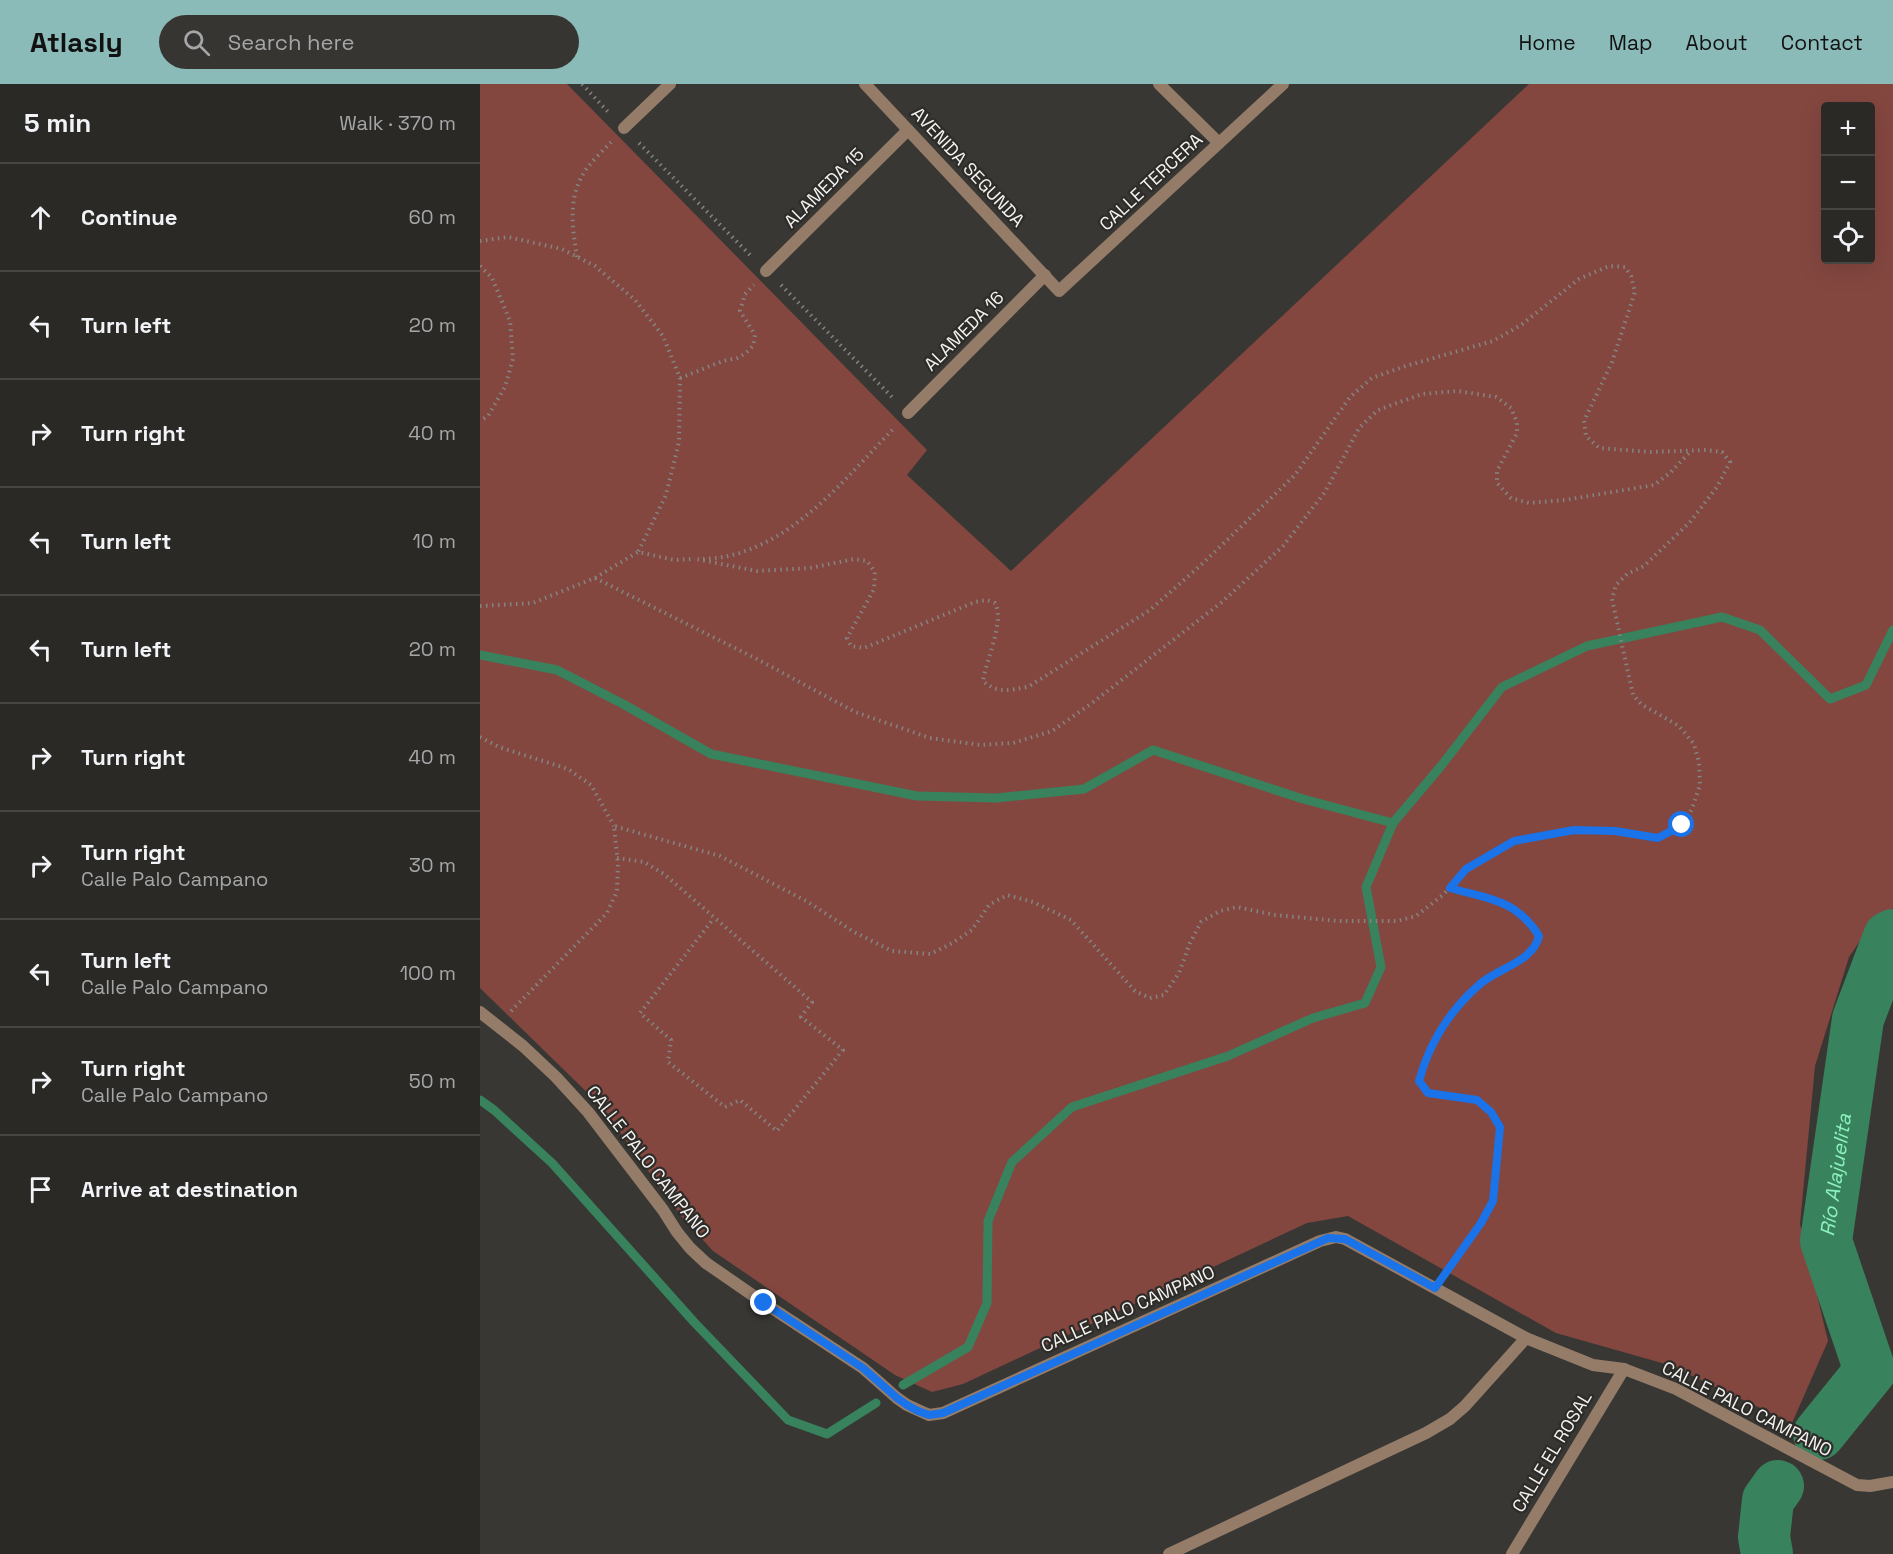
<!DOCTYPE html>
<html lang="en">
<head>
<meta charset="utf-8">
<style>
	:root { --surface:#2a2926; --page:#363532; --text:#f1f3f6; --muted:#a5a6a7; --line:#464543; --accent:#8bbbb9 }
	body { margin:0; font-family:"Space Grotesk",sans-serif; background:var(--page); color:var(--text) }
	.controls { position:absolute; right:18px; top:18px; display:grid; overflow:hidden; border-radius:6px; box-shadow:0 6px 24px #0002 }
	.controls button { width:54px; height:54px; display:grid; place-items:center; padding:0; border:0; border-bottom:2px solid var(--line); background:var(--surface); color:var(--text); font:30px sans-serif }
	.stop { position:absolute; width:18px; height:18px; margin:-14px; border:4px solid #1a73e8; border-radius:50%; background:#fff }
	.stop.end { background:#1a73e8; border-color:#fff; box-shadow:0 2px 6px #0008 }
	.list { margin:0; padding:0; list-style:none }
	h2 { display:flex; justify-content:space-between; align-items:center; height:78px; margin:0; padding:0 24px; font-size:26px }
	h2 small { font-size:20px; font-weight:400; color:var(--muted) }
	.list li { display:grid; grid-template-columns:39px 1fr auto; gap:18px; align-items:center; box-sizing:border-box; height:108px; padding:0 24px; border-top:2px solid var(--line) }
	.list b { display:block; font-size:22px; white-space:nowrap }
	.list p { margin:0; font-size:20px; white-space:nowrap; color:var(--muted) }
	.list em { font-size:20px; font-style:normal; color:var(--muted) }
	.icon { flex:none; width:33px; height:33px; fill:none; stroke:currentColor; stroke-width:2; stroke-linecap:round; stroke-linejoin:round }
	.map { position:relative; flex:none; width:1413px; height:1470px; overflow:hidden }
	header { display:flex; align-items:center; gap:36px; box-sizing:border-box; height:84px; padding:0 30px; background:var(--accent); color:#111 }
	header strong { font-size:28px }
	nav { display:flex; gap:33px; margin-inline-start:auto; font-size:21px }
	.search { width:420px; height:54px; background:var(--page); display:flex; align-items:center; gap:15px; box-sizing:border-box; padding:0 21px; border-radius:33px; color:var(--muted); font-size:22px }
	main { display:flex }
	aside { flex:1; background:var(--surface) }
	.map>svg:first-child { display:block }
</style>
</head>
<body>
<header>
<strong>Atlasly</strong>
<div class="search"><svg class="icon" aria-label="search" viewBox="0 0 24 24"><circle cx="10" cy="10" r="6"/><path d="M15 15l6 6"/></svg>Search here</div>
<nav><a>Home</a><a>Map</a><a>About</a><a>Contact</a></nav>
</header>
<main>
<aside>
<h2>5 min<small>Walk · 370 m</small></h2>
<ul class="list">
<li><svg class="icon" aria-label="ahead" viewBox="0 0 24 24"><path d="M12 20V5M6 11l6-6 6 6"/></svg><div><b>Continue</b></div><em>60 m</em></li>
<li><svg class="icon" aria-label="left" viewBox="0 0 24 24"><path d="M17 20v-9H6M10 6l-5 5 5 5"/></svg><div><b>Turn left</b></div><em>20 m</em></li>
<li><svg class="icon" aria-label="right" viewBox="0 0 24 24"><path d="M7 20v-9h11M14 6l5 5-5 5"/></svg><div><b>Turn right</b></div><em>40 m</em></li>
<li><svg class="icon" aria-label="left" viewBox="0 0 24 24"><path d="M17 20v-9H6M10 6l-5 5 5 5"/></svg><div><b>Turn left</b></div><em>10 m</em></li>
<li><svg class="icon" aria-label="left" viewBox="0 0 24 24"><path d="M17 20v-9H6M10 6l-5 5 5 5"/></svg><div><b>Turn left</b></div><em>20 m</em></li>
<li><svg class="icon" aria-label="right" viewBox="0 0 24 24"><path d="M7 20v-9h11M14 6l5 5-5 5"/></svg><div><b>Turn right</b></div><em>40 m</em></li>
<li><svg class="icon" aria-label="right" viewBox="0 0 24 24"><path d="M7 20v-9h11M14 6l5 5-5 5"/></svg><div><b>Turn right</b><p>Calle Palo Campano</p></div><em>30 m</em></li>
<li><svg class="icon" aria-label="left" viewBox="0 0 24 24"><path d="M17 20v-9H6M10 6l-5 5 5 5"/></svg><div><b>Turn left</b><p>Calle Palo Campano</p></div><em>100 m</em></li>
<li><svg class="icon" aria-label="right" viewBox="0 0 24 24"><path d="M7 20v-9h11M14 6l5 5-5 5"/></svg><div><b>Turn right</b><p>Calle Palo Campano</p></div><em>50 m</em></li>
<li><svg class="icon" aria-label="arrive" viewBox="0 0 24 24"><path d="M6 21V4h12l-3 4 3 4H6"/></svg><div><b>Arrive at destination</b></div></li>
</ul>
</aside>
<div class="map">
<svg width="1413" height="1470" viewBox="0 0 1413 1470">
	<rect width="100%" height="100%" fill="#383733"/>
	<path fill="#844740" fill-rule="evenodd" d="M0 0H87L447 366 427 391 531 487 1049 0H1413V824L1392 839 1369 873 1335 982 1320 1140 1348 1257 1312 1339 1189 1281 1076 1249 868 1132 827 1139 483 1300 452 1308 415 1291 233 1167 202 1133 120 1021 0 904ZM1390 22V176H1346V22Z"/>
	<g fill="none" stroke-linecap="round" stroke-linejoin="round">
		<g stroke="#38825d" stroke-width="9">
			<polyline points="0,571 77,586 143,620 231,670 437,712 516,714 604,705 673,666 823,715 913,739"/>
			<polyline points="0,1016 14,1026 72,1079 214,1238 308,1336 347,1350 396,1319"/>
			<polyline points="423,1301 488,1263 507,1219 508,1137 532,1078 592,1023 748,972 833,934 885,919 901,883 886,803 913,739 961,682 1022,603 1107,562 1242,533 1280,546 1350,615 1386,601 1413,546"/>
		</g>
		<g stroke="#38825d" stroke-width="52">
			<path id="s1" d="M1339 1350 1390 1287 1346 1157 1378 935 1409 853 1413 851"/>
			<polyline points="1287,1470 1284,1453 1288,1416 1298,1402"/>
		</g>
		<g stroke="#858481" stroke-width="4" stroke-dasharray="1.5 4.5" stroke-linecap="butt">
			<polyline points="102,0 130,30"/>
			<polyline points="159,59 272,173"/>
			<polyline points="0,157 28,153 82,165 115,182 155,216 183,252 200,294 199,358 186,411 158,468 195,476 215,475"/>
			<path d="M97 173C93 147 88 119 101 94 107 81 121 69 131 58"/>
			<polyline points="0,182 12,194 30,237 33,275 25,303 8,332 0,337"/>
			<polyline points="301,201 414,315"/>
			<polyline points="200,294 243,277 257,274 266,269 273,262 275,251 260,227 265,210 274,201"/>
			<path d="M223 475C304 473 363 397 414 344"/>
			<polyline points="115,494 277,575 375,628 450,654 500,661 533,659 572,647 612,619 742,518 803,462 845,408 879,344 898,326 942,310 978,307 1016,313 1031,324 1037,338 1037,349 1017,387 1017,399 1031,414 1049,419 1085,416 1174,401 1190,389 1211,367"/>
			<polyline points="0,522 53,519 115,494 158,468"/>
			<polyline points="0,653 19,663 88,685 111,701 134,742"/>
			<polyline points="137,774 164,778 184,790 332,918 321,933 363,966 297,1047 260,1016 245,1023 188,978 191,956 160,929 234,834"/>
			<path d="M31 927 127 829 137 807 138 780 134 742 240 772 328 818 374 848 412 867 450 870 469 861 492 846 509 821 527 811 553 818 591 836 655 907 670 914 684 911 699 889 710 859 721 838 740 827 757 823 795 831 858 837H917L936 832 963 811 986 785 1034 757 1093 746 1135 747 1178 754 1202 741 1212 725 1220 701 1219 678 1214 660 1199 642 1161 620 1153 611 1132 515 1136 501 1147 490 1164 482 1210 438 1237 403 1250 378 1242 368 1226 366 1171 368 1119 364 1106 352 1104 337 1132 278 1155 208 1151 192 1145 183 1129 182 1099 195 1041 241 1013 257 926 282 892 294 870 313 815 391 722 480 670 526 548 603C530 606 517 610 503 597 506 576 525 537 515 519L507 516 495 518 384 564 371 562 367 554 394 505 395 488 387 477 374 475 330 484 277 487 216 475"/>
			<path d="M966 1188 1001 1139 1013 1117 1020 1043 1011 1028 997 1016 948 1009 939 997C949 960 970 925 1000 900 1018 884 1053 877 1058 852 1036 815 1008 815 970 804"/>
		</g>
		<g stroke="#957c69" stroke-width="12">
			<polyline points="679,0 739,59"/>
			<polyline points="144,44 190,0"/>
			<polyline points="286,187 428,46"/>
			<polyline points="428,329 565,191"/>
		</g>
		<g stroke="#957c69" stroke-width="12">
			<polyline points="385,0 579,207 803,0"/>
			<polyline points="0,928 43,962 76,993 108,1028 183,1126 197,1148 210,1164 226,1179 284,1219 383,1284 417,1314 427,1321 449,1331 463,1329 840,1157 856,1153 865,1155 1046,1254 1113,1281 1144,1285 1196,1305 1377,1401 1390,1402 1413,1398"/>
			<polyline points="689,1470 946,1349 970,1335 985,1322 1046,1254"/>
			<polyline points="1032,1470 1144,1285"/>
		</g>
	</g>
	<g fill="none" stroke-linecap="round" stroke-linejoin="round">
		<path stroke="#1a73e8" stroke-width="8" d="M284 1219 383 1284 417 1314 427 1321 438 1327 449 1331 463 1329 848 1154 865 1155 955 1204 1001 1139 1013 1117 1020 1043 1011 1028 997 1016 948 1009 939 997C949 960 970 926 1000 900 1018 884 1053 878 1059 852 1036 815 1008 815 970 804L986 785 1034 757 1094 746 1135 747 1178 754 1202 741"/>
	</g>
	<g text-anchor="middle" stroke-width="4.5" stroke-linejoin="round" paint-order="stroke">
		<g font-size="18" fill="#f4f3f1" stroke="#2e2c29">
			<text transform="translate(488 83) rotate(47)" y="6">AVENIDA SEGUNDA</text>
			<text transform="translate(671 98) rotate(-43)" y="6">CALLE TERCERA</text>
			<text transform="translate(344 104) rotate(-45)" y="6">ALAMEDA 15</text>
			<text transform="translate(484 247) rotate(-45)" y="6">ALAMEDA 16</text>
			<text transform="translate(168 1078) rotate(52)" y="6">CALLE PALO CAMPANO</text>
			<text transform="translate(648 1225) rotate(-24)" y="6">CALLE PALO CAMPANO</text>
			<text transform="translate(1267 1325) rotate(27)" y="6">CALLE PALO CAMPANO</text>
			<text transform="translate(1072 1368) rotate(-59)" y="6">CALLE EL ROSAL</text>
		</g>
		<g font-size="20" font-style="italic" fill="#8bf2bc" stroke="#2e2c29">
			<text dy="7" stroke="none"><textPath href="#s1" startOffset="285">Río Alajuelita</textPath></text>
		</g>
	</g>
</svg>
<div class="controls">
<button>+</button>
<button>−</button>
<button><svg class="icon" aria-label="locate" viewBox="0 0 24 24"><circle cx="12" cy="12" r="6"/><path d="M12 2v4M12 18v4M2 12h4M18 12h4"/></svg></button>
</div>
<div class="stop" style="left:1202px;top:741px"></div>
<div class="stop end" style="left:284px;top:1219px"></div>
</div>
</main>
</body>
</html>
